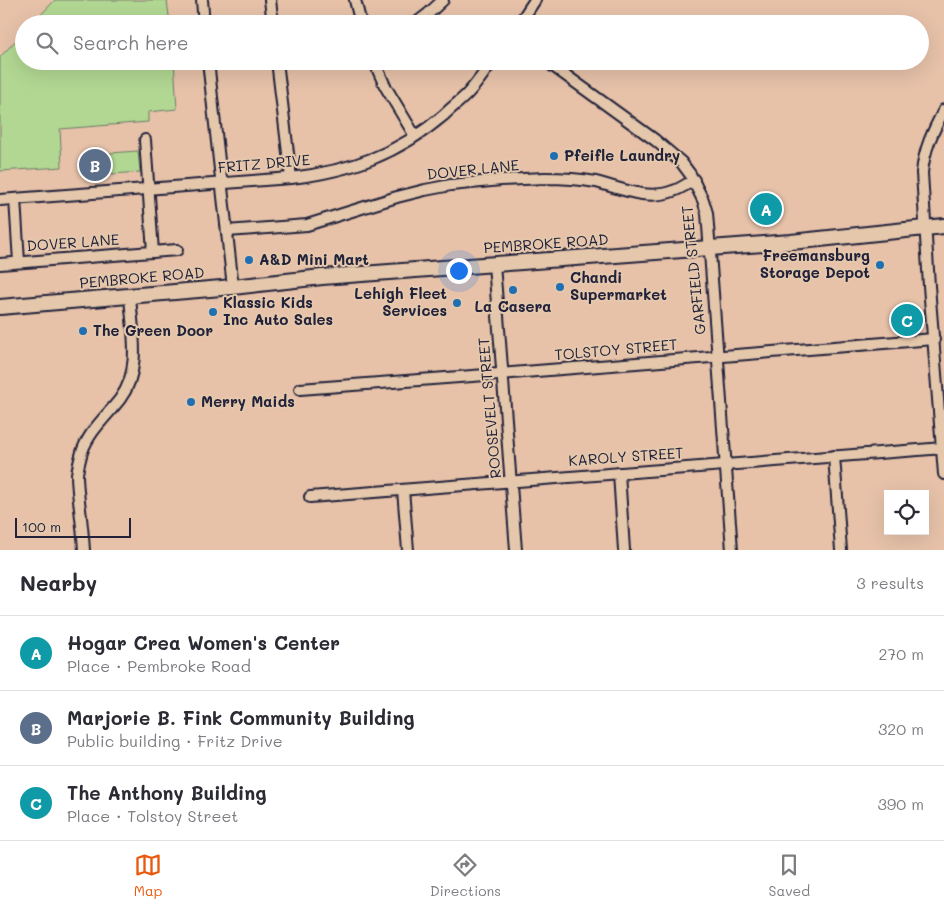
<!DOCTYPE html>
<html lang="en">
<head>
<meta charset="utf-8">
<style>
	:root { --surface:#fff; --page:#f7f7f7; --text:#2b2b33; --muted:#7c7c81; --line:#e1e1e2; --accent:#ea580c }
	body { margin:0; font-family:Mali,sans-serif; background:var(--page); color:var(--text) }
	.controls { position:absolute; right:15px; bottom:15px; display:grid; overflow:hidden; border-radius:0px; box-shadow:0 5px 20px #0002 }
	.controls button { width:45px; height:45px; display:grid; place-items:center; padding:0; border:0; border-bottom:1px solid var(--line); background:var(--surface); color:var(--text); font:25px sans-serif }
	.scale { position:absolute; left:15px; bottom:12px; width:116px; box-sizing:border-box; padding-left:5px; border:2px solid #22223b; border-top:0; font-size:14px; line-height:18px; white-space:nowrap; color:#22223b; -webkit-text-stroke:4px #e5c8ac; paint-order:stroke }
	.you { position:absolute; left:458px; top:270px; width:18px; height:18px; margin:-12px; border:4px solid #fff; border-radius:50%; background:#1a73e8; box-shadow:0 0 0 8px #1a73e833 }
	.badge { display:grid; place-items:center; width:32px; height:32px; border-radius:50%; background:var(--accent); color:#fff; font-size:16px; font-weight:700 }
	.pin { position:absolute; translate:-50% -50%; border:2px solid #fff; box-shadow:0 1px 5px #0006 }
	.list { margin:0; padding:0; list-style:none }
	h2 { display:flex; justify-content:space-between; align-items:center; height:65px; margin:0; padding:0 20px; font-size:21px }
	h2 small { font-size:16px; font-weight:400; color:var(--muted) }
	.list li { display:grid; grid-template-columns:32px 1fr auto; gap:15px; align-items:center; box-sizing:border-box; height:75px; padding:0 20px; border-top:1px solid var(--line) }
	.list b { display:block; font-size:19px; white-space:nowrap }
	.list p { margin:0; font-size:16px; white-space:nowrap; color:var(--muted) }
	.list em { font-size:16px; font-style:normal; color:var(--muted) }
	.icon { flex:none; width:28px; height:28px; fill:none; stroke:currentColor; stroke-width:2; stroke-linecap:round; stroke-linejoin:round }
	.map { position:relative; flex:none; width:944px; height:550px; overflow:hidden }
	.search { position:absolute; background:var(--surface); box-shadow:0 5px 20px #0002; left:15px; right:15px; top:15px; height:55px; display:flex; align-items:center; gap:12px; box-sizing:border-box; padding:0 18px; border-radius:28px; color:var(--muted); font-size:19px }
	.sheet { height:290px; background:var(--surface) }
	nav { display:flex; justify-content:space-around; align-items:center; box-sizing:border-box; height:70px; border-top:1px solid var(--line); background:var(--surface); font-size:14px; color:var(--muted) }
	nav a { display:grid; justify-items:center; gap:2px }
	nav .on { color:var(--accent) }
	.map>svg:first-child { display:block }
</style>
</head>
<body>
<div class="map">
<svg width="944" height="550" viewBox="0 0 944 550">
	<rect width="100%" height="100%" fill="#e7c2a9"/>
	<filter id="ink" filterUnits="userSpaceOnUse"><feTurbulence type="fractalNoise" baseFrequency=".02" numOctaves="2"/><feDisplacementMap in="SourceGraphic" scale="10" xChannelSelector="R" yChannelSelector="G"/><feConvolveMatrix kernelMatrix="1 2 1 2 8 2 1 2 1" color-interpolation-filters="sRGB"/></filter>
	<g filter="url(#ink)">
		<g fill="#b2d792" stroke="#6a7c66">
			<polygon points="55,0 167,0 170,24 32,24"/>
			<polygon points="24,32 24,61 174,61 177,109 148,112 148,122 60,129 62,167 0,171 0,57"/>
			<polygon points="138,151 140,172 112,174 110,153"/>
		</g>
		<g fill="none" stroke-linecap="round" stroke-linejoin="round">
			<defs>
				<g id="minor">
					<polyline points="202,0 204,24"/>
					<polyline points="270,0 273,24"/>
					<polyline points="355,0 361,24"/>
					<polyline points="415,24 428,14 443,0"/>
					<polyline points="519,24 535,0"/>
					<polyline points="208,61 233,287"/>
					<polyline points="277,61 291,178"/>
					<polyline points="374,61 385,86 415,136"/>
					<polyline points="546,61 655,140 681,162 690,174 703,200 707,213 709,239 732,550"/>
					<path d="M944 110C933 131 924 149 922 173L929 286 944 474"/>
					<polyline points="145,140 153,252"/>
					<polyline points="15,199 19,262"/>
					<path d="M0 200 291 178C351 171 398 154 444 115 452 107 462 100 469 92 478 82 485 72 492 61"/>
					<path d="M227 231 307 225 397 197 425 190 451 185 501 180 545 178C562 178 579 179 596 182 620 188 647 201 673 191 680 189 687 184 694 180"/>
					<polyline points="0,264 177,250"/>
					<polyline points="494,264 516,550"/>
					<polyline points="300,389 512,373 934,339"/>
					<polyline points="834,456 841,550"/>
					<polyline points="619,473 624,550"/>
					<polyline points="403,490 408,550"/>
					<polyline points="310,497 944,448"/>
					<path d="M84 550C83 534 81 517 79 501 78 492 77 483 77 474 78 467 80 459 82 452 89 431 107 416 120 399 142 370 132 330 130 296"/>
				</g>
				<polyline id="major" points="0,307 233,287 322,277 791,242 944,226"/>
			</defs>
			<use href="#minor" stroke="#22223b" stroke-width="14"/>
			<use href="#major" stroke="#22223b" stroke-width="18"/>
			<use href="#minor" stroke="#e5c8ac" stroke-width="10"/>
			<use href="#major" stroke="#e5c8ac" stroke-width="14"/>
		</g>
	</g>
	<g fill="#1f6fb2" stroke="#e5c8ac" stroke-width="2">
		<circle cx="554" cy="156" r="5"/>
		<circle cx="249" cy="260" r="5"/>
		<circle cx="880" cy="265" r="5"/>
		<circle cx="560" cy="287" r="5"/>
		<circle cx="513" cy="290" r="5"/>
		<circle cx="457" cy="303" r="5"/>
		<circle cx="213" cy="312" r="5"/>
		<circle cx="83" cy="331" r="5"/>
		<circle cx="191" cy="402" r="5"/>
	</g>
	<g text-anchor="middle" stroke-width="4" stroke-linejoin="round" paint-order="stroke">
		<g font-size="15" font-weight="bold" fill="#22223b" stroke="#e5c8ac" text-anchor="start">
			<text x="564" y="161">Pfeifle Laundry</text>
			<text x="870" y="261" text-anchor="end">Freemansburg<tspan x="870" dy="17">Storage Depot</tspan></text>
			<text x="259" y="265">A&amp;D Mini Mart</text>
			<text x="570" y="283">Chandi<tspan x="570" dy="17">Supermarket</tspan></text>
			<text x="447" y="299" text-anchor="end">Lehigh Fleet<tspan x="447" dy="17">Services</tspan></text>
			<text x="223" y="308">Klassic Kids<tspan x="223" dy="17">Inc Auto Sales</tspan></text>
			<text x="513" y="312" text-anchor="middle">La Casera</text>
			<text x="93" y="336">The Green Door</text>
			<text x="201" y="407">Merry Maids</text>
		</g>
		<g font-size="15" fill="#22223b" stroke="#e5c8ac">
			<text transform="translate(264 164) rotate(-5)" y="5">FRITZ DRIVE</text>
			<text transform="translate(473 170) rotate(-6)" y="5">DOVER LANE</text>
			<text transform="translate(73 243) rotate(-4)" y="5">DOVER LANE</text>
			<text transform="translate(546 244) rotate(-4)" y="5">PEMBROKE ROAD</text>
			<text transform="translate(694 270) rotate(-96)" y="5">GARFIELD STREET</text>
			<text transform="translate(142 278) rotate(-5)" y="5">PEMBROKE ROAD</text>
			<text transform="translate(616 350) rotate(-5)" y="5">TOLSTOY STREET</text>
			<text transform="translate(490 408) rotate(-95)" y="5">ROOSEVELT STREET</text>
			<text transform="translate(626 457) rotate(-4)" y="5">KAROLY STREET</text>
		</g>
	</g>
</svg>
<div class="controls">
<button><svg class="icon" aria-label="locate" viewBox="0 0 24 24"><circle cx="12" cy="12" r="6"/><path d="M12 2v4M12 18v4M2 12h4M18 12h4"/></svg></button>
</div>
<div class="scale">100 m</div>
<div class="you"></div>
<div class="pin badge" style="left:766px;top:209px;background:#0f9aa8">A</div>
<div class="pin badge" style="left:95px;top:165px;background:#5c6f8a">B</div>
<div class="pin badge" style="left:907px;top:320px;background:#0f9aa8">C</div>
<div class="search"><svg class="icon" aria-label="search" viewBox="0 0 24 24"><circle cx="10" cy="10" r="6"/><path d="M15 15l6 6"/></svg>Search here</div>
</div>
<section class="sheet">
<h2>Nearby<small>3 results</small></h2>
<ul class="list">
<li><span class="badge" style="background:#0f9aa8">A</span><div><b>Hogar Crea Women's Center</b><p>Place · Pembroke Road</p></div><em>270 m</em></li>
<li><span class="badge" style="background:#5c6f8a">B</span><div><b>Marjorie B. Fink Community Building</b><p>Public building · Fritz Drive</p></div><em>320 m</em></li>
<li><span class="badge" style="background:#0f9aa8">C</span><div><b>The Anthony Building</b><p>Place · Tolstoy Street</p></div><em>390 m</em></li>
</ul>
</section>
<nav>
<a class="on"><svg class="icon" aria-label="map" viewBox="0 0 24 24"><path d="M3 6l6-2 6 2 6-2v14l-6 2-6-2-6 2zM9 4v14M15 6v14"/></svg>Map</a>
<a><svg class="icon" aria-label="directions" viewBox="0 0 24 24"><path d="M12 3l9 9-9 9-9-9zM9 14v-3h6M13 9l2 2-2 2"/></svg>Directions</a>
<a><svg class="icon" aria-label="saved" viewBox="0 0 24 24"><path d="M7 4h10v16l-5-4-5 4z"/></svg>Saved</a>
</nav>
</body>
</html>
